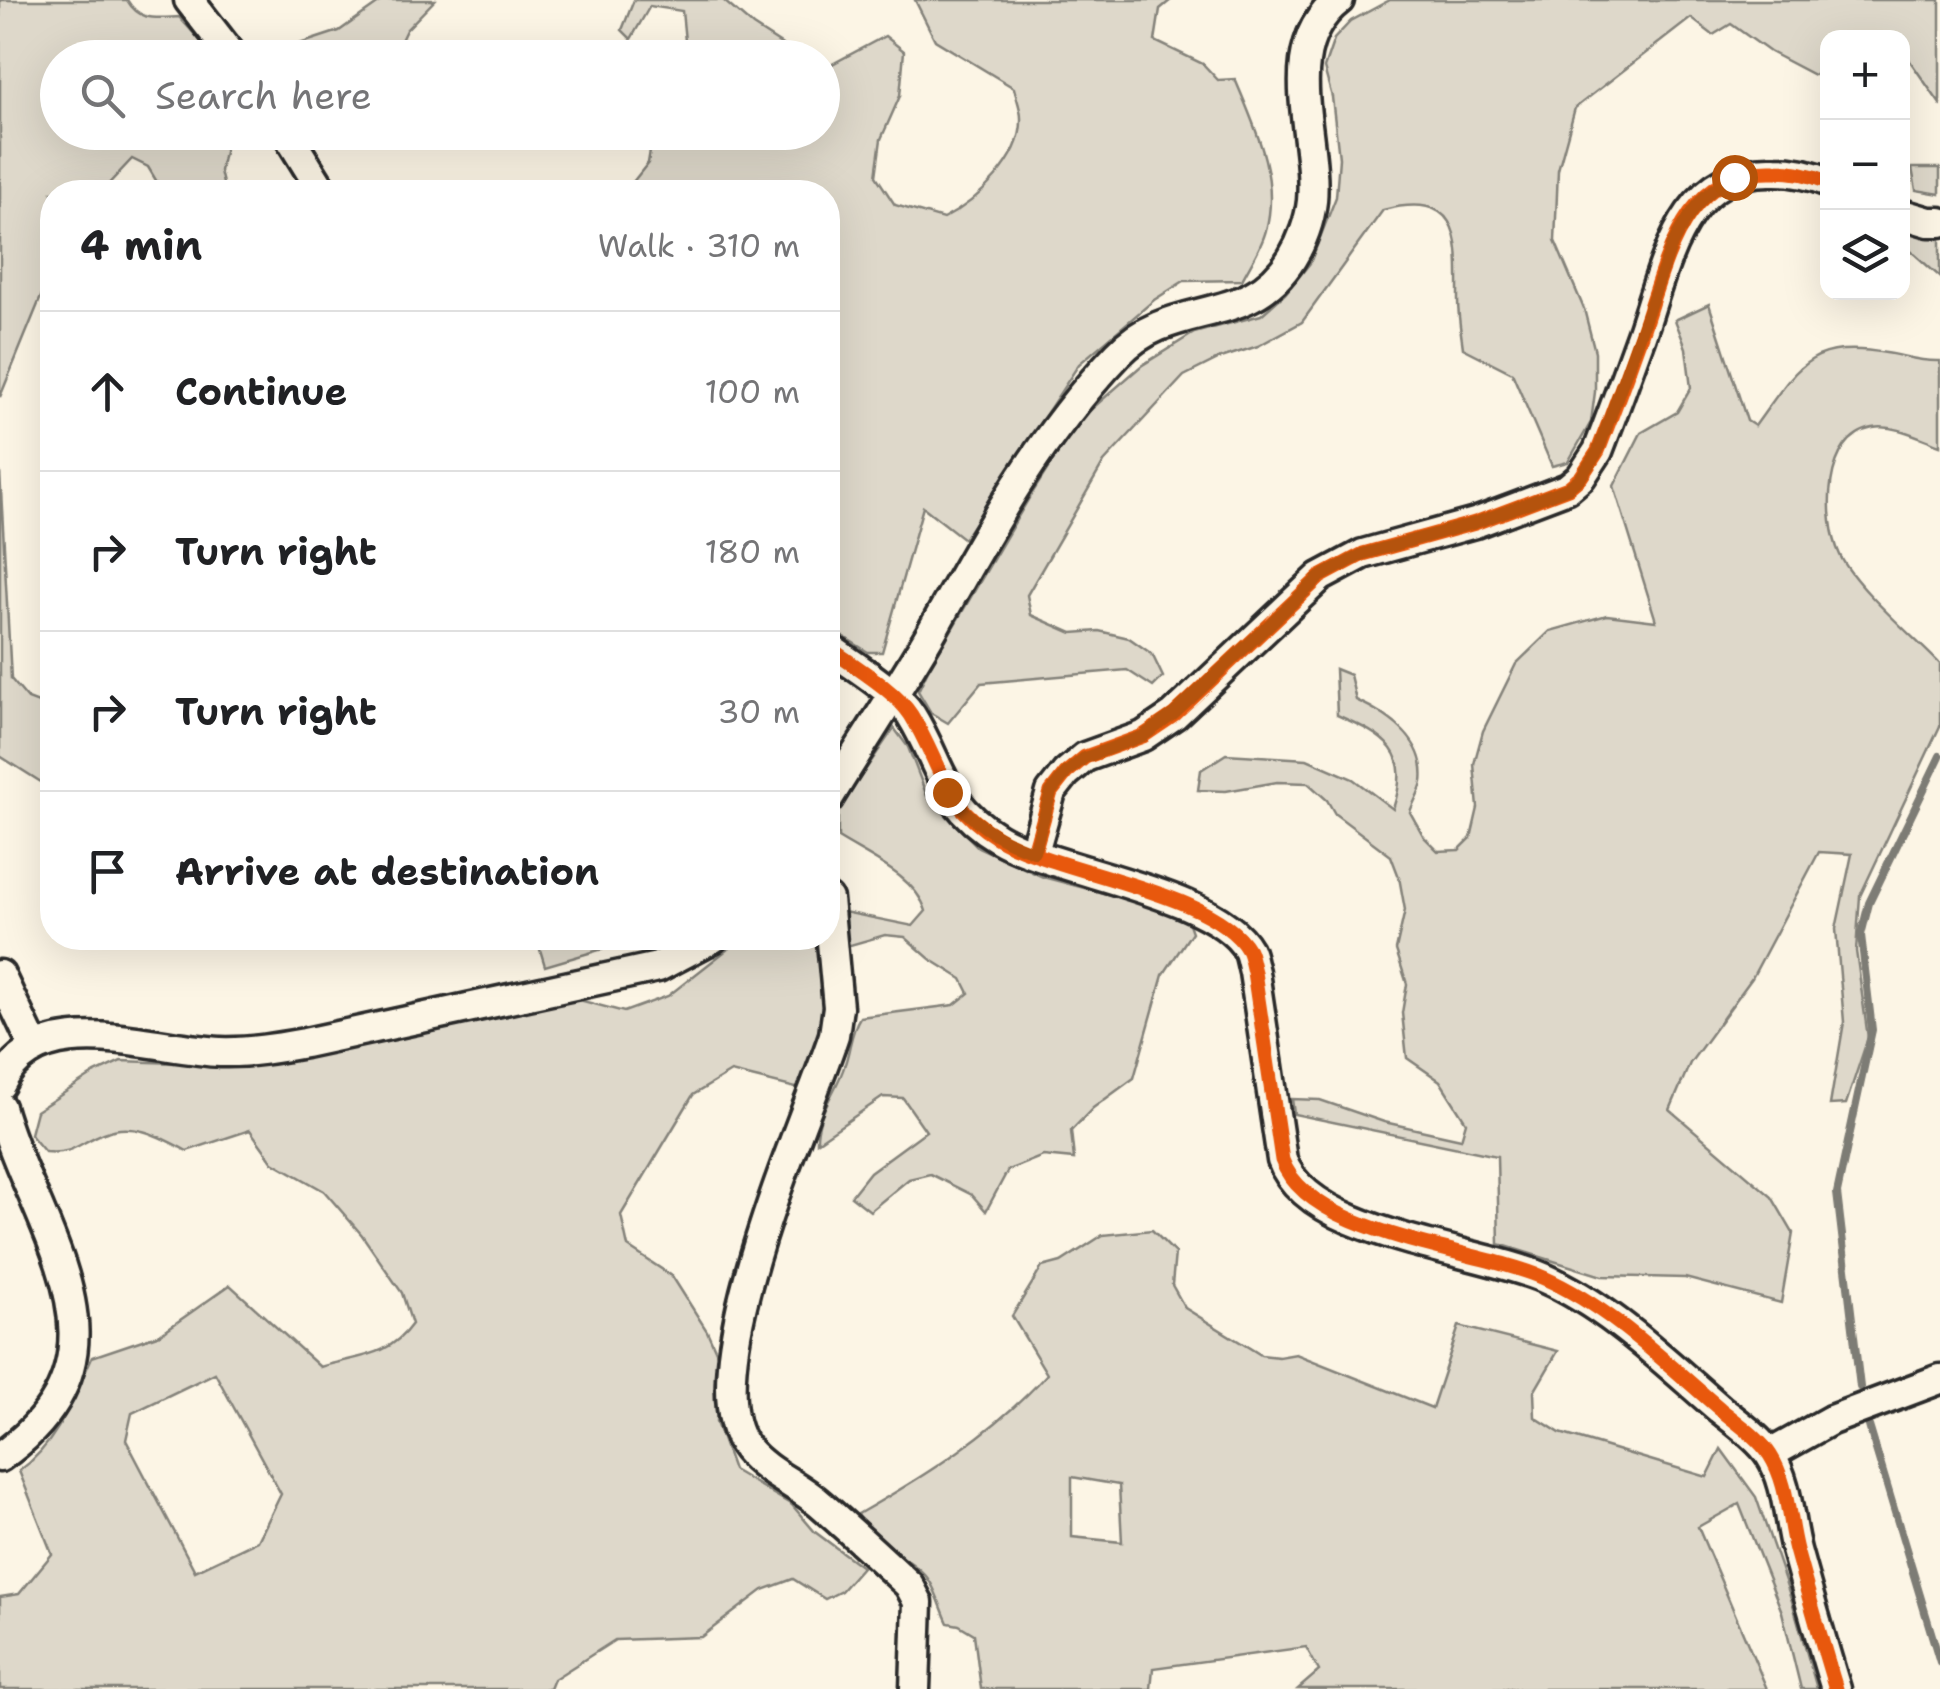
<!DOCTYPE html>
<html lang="en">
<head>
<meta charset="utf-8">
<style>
	:root { --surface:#fff; --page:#f6f6f6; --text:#202124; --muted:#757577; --line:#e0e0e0 }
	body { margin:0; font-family:"Shantell Sans",sans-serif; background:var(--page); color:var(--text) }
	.controls { position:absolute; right:30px; top:30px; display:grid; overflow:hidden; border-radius:20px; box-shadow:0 10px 40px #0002 }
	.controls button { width:90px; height:90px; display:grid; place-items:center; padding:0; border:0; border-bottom:2px solid var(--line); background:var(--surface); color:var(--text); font:50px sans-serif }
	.stop { position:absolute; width:30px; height:30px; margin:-22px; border:8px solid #b45309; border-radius:50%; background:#fff }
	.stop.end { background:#b45309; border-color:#fff; box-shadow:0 2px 10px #0008 }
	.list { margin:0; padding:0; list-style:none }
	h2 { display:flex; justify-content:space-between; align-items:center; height:130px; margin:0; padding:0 40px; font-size:42px }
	h2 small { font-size:32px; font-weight:400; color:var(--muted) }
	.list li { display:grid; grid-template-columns:65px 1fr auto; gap:30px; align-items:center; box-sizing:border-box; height:160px; padding:0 40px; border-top:2px solid var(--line) }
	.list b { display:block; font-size:38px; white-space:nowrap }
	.list em { font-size:32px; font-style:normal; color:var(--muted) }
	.icon { flex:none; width:55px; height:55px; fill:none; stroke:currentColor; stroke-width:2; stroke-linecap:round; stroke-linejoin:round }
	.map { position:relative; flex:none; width:1940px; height:1689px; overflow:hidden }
	.search { position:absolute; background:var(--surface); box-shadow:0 10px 40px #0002; left:40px; top:40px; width:800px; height:110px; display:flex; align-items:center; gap:25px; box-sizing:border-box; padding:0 35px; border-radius:55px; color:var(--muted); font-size:38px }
	.panel { position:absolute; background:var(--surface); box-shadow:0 10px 40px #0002; left:40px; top:180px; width:800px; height:770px; border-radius:40px }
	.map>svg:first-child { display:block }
</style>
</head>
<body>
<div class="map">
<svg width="1940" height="1689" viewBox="0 0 1940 1689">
	<rect width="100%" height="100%" fill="#fcf5e5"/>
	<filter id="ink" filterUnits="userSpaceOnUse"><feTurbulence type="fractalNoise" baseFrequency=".01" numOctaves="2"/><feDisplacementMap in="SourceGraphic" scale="20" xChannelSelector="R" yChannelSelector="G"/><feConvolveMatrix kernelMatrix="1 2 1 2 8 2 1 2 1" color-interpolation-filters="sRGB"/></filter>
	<g filter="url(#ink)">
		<g fill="#ded8ca" stroke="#84827a" stroke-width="2.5" fill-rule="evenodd">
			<path d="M0 0H127C140 22 156 18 179 17L215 57 58 58V132L228 133 220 171 225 192H163L148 167 132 159 101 192H52V270L0 397Z"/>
			<polygon points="383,0 435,0 406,30 393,57 260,57 339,31"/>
			<polygon points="634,0 723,0 753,26 801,57 677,57 685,41 682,11 650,6 631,39 622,30"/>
			<path d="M915 0H1171L1160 9 1155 41 1203 64 1218 80 1235 79C1255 127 1280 178 1266 230 1262 247 1250 264 1242 280L1184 281 1154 300 1079 364 964 539 923 507 882 652H868L828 627V192H625L648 163 653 133 822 132 823 69 885 36 904 51 900 96 881 139 876 176 895 205 943 219C976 202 1023 159 1021 118 1021 109 1016 97 1014 88L935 40Z"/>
			<path d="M1390 0H1940V104L1903 51 1902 38H1828L1827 67 1814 75 1770 52 1731 24 1713 35 1691 18 1575 108 1558 170 1555 241 1584 309 1595 352V392L1591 422 1568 462 1552 466 1512 373 1463 348C1461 332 1458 316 1458 300 1458 241 1464 190 1383 210L1302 322 1258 346 1218 359 1184 376 1104 462 1027 595 1031 615 1072 633 1099 631 1129 638 1152 654 1163 677 1153 687 1127 670 981 683 948 723 931 713 918 691 928 670 1029 498 1079 420 1141 366 1194 333 1261 315 1285 294 1310 263 1336 197 1339 158 1332 97 1324 68 1334 39 1351 21Z"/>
			<polygon points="1912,168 1940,168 1940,194 1916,190"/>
			<polygon points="1902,229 1940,239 1940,277 1903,244"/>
			<path d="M1709 304 1747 421 1755 426C1796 370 1807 339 1886 353 1905 356 1921 362 1940 361V445C1920 438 1895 424 1873 428 1823 437 1823 519 1840 555 1855 587 1914 637 1940 664V726L1860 896 1856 951 1868 1038 1846 1104 1830 1105 1844 1022 1836 929 1852 854 1819 852 1752 978 1690 1063 1670 1110 1772 1197 1793 1233 1781 1303 1685 1278 1602 1276 1499 1244 1497 1156 1294 1114 1292 1099 1320 1100 1384 1122 1461 1139 1466 1122 1440 1081 1407 1058 1402 1013 1407 984 1396 950 1405 910 1399 877 1391 856 1335 814 1327 800 1308 783 1277 782 1226 791 1198 790 1201 770 1226 754 1307 759 1353 779 1393 809C1412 751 1387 737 1337 715L1335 669 1350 675 1356 700C1389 715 1427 741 1422 782 1420 792 1413 803 1410 812L1424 837 1438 851 1459 850 1471 838 1478 808 1474 764 1483 731 1516 664 1550 631 1607 615 1656 621 1614 486 1641 433 1677 412 1691 388 1686 348 1675 320Z"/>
			<polygon points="0,471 11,679 28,699 52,708 52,789 0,756"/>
			<path d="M894 728 908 747 927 796 978 847 1043 877 1186 915 1192 932 1163 975 1134 1078 1093 1108 1071 1131 1074 1159 1043 1156 1008 1170 986 1211 972 1195 930 1174 909 1179 870 1211 851 1196 870 1172 926 1131 903 1098 883 1097 817 1142C816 1112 837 1092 845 1064 851 1047 850 1033 860 1017L954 1005 969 993 962 979 930 959 905 937 885 935 847 946 844 912 913 926 926 911C915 876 868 857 838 838V810Z"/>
			<polygon points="527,938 640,938 545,966 538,943"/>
			<path d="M742 938H819L824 1032 800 1089 731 1072 693 1095 621 1215 628 1247 672 1276 707 1331 719 1358 716 1422 733 1470 792 1505 815 1532 862 1567 841 1591 825 1599 793 1579 763 1590 701 1637 615 1640 554 1679 550 1689H0V1597L19 1594 52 1554 19 1471C57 1444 73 1399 92 1357L160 1334 230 1285 320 1367C359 1355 387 1359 412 1324L402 1293 362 1235 324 1191 273 1162 250 1130 187 1151C160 1137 134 1121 104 1133 78 1143 74 1155 45 1152L30 1134 36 1111 95 1073 121 1061 176 1063 265 1058 455 1020 507 1016 572 998 624 1012 668 996ZM215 1373 281 1494 258 1541 195 1571 126 1440 132 1413Z"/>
			<path d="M1152 1230 1175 1253 1172 1285 1185 1308 1261 1355 1279 1357 1296 1354 1432 1408 1459 1326 1558 1351 1534 1392 1535 1417 1560 1433 1707 1477 1721 1449 1756 1497 1792 1601 1817 1689H1801L1782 1612 1739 1504 1698 1527 1767 1689H1298L1319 1671 1306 1647 1153 1668 1151 1689H981L974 1634 959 1625 948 1623C941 1609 935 1584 923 1573 901 1551 870 1546 858 1514 925 1476 995 1432 1047 1374L1012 1316 1042 1267 1061 1262 1103 1235ZM1072 1477 1119 1485 1122 1542 1072 1537Z"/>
		</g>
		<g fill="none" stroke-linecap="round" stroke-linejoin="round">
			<g stroke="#7d7b74" stroke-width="8">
				<polyline points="1860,1387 1837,1193 1872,1030 1861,935 1869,903 1940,756"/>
				<polyline points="1869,1426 1940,1662"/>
			</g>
			<defs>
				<g id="minor">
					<polyline points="189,0 234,58"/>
					<polyline points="286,132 323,192"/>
					<polyline points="1902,214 1929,222 1940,222"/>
					<path d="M828 647C852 665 895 690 911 715 942 765 941 804 998 838 1056 873 1215 891 1248 950 1251 956 1252 965 1254 972L1282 1160C1309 1236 1476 1248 1544 1278 1610 1307 1666 1363 1720 1409 1736 1422 1759 1438 1770 1455 1788 1483 1788 1519 1796 1550 1809 1597 1822 1643 1836 1689"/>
					<path d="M828 799C862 743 899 688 932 631 988 530 1038 438 1118 354 1172 297 1249 329 1292 258 1302 242 1310 220 1312 201 1318 134 1276 49 1339 0"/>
					<path d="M1034 852 1051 792 1066 773 1085 757 1143 736 1174 715 1320 577 1363 554 1475 523 1568 488 1581 477 1598 451C1613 412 1627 374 1641 335 1665 266 1682 167 1775 171 1792 171 1812 175 1828 182"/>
					<path d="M828 899 838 1007 834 1035C807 1118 688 1375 747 1449 767 1473 797 1484 820 1504 850 1530 880 1558 909 1585L918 1602 915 1689"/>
					<polyline points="0,975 34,1047"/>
					<path d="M0 1085C38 1005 151 1049 220 1052 249 1053 277 1048 305 1043L658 967 713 938"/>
					<path d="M0 1107C34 1231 147 1354 0 1457"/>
					<polyline points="1770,1454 1831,1420 1940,1379"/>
				</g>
			</defs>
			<use href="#minor" stroke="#2b2b2b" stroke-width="35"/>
			<use href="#minor" stroke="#fcf5e5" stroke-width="28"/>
			<defs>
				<g id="cycleway">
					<path d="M828 647C852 665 895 690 911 715 942 765 941 804 998 838 1056 873 1215 891 1248 950 1251 956 1252 965 1254 972L1282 1160C1309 1236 1476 1248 1544 1278 1610 1307 1666 1363 1720 1409 1736 1422 1759 1438 1770 1455 1788 1483 1788 1519 1796 1550 1809 1597 1822 1643 1836 1689"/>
					<path d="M1034 852 1051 792 1066 773 1085 757 1143 736 1174 715 1320 577 1363 554 1475 523 1568 488 1581 477 1598 451C1613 412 1627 374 1641 335 1665 266 1682 167 1775 171 1792 171 1812 175 1828 182"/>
				</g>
			</defs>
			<use href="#cycleway" stroke="#fcf5e5" stroke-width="21"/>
			<use href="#cycleway" stroke="#e8590c" stroke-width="15"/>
		</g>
	</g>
	<g fill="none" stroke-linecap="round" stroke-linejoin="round" filter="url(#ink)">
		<path stroke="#b45309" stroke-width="12" d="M947 792C972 822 997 839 1034 852L1051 792 1066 773 1084 758 1143 736 1174 714 1320 577 1363 554 1475 523 1568 488 1581 477 1598 451 1671 247C1687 216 1701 192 1734 177"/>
	</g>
</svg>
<div class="controls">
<button>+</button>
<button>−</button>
<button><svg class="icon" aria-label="layers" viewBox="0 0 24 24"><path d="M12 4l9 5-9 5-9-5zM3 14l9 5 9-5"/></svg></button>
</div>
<div class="stop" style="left:1734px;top:177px"></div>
<div class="stop end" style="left:947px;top:792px"></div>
<div class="search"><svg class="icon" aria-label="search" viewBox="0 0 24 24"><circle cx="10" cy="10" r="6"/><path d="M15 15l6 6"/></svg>Search here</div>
<section class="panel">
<h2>4 min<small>Walk · 310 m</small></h2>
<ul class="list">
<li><svg class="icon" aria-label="ahead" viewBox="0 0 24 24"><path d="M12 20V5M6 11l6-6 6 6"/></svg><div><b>Continue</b></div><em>100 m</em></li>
<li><svg class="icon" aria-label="right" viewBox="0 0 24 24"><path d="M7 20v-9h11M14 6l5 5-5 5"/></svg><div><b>Turn right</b></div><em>180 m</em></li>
<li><svg class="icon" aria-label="right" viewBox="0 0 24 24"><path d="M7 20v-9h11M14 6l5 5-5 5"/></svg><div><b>Turn right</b></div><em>30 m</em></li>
<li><svg class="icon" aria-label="arrive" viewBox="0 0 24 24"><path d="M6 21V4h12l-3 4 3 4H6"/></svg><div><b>Arrive at destination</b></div></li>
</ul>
</section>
</div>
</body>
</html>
